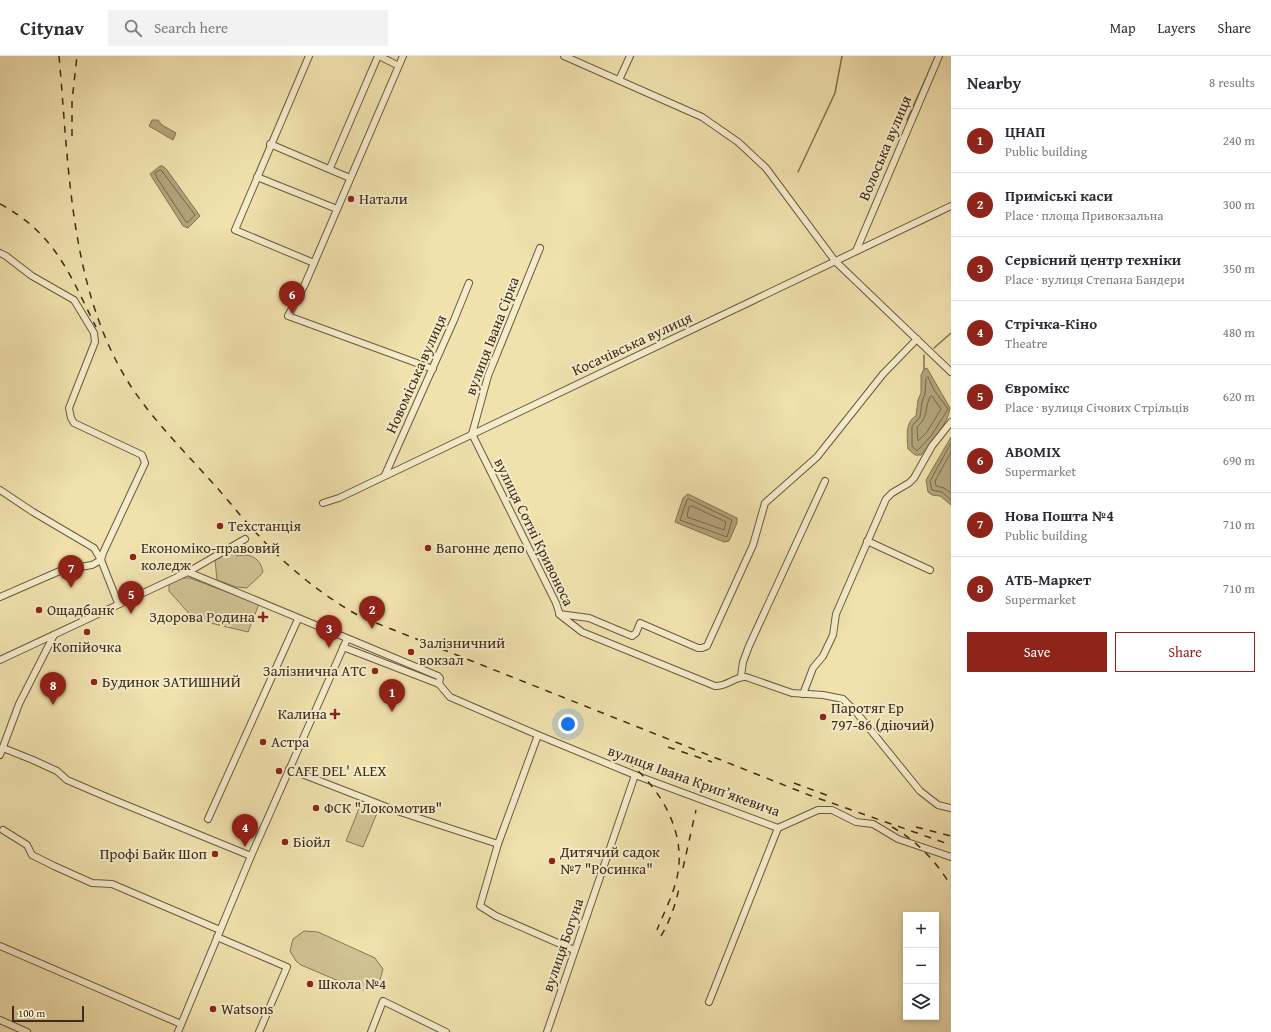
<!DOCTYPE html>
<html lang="en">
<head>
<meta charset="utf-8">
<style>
	:root { --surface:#fff; --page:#f2f2f3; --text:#2b2b33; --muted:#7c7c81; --line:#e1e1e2; --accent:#8f2418 }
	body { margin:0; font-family:"Gentium Book Plus",serif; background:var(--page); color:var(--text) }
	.controls { position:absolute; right:12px; bottom:12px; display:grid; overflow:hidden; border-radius:0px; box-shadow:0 2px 6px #0003 }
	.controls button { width:36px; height:36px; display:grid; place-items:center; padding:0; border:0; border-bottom:1px solid var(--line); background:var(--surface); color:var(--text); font:20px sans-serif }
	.scale { position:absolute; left:12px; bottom:10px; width:72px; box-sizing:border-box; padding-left:4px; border:2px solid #3e2c1a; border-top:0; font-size:11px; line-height:14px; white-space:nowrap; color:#3e2c1a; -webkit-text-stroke:3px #f5ecca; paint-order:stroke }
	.you { position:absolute; left:568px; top:668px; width:14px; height:14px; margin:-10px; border:3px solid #fff; border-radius:50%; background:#1a73e8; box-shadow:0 0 0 6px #1a73e833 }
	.badge { display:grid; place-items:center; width:26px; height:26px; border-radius:50%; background:var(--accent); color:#fff; font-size:13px; font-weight:700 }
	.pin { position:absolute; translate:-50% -33px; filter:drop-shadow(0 1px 2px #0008) }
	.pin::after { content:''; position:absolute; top:21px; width:14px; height:12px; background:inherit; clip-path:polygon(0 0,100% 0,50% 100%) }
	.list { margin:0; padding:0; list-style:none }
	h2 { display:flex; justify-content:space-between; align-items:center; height:52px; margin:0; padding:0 16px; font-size:17px }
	h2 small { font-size:13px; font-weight:400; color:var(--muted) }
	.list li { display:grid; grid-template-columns:26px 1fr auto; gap:12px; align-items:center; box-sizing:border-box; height:64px; padding:0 16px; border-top:1px solid var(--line) }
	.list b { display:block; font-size:15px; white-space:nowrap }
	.list p { margin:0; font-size:13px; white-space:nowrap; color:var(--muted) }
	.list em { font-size:13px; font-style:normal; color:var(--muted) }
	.actions { display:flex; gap:8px; padding:12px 16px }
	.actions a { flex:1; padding:9px 0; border:1px solid var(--accent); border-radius:0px; text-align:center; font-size:14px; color:var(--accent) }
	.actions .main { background:var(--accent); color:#fff }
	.icon { flex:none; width:22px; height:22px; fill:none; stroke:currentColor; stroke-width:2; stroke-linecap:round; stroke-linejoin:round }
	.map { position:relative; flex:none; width:951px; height:976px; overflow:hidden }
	header { display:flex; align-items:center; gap:24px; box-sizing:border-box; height:56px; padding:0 20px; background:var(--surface); border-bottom:1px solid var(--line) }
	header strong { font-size:19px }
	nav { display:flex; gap:22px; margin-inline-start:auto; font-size:14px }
	.search { width:280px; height:36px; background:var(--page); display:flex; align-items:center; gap:10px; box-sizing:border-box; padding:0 14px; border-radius:0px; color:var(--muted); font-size:15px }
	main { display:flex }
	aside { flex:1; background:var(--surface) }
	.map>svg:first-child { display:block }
</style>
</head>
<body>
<header>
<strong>Citynav</strong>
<div class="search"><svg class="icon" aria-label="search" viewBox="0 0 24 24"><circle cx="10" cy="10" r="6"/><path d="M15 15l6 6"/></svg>Search here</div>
<nav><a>Map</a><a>Layers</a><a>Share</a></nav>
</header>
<main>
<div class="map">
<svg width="951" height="976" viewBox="0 0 951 976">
	<rect width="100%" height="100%" fill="#f0e1ad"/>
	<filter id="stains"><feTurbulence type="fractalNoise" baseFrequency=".005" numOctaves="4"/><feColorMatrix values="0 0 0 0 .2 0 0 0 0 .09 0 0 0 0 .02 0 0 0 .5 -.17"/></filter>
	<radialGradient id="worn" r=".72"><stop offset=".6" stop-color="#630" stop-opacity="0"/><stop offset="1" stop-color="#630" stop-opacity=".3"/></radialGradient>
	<g fill="#d2c294" stroke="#887757">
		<path d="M231 495 237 500C251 497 260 502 263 516 258 523 252 526 247 532L236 531 217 524 215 504Z"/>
		<polygon points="177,522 190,522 259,548 248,576 194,563 169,535 169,528"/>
		<polygon points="360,750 377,757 363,791 346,785"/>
		<polygon points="304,875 318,876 375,902 383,913 379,927 371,933 360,934 301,909 296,905 290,895 293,883"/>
	</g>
	<g fill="#b3a37b" stroke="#847354">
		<polygon points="152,64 158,64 162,69 176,77 173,84 149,70"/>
		<polygon points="160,110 163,110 167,114 200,160 188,172 183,170 150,118"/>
		<path d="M927 312 950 352C948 369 931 386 921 399H915L908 393C907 381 905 366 916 360L918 344 921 337V319L924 313Z"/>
		<polygon points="951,381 951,449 940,440 932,439 928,436 926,424"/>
		<polygon points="688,438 737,462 737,467 729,485 724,486 675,466 683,442"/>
	</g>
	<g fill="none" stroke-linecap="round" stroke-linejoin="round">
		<g stroke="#78684a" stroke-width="1">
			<polygon points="161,114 195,159 188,166 186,166 157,122 155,117"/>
			<polygon points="928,321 934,334 948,353 931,380 917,395 912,390 912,370 920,361 922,346 925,338 926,323"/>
			<path d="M932 340 941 353 927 376 918 385 917 371C929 361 924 353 930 341Z"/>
			<polyline points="951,387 930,425 932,434 942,436 951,444"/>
			<polyline points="951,396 935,425 936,430 944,432 951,437"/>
			<polygon points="689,443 732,464 727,481 680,464 687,444"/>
			<polygon points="692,450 726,466 724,474 687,461 689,451"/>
		</g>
		<g stroke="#847354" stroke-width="1.5">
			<polyline points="907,64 936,0"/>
			<polyline points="798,116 835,37 842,0"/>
			<polyline points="934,292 951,277"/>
			<polyline points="924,313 924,299"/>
		</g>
		<defs>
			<g id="minor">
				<polyline points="309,0 235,174 314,207"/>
				<polyline points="379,0 395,8"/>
				<polyline points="403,0 305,228 288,260 433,313"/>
				<polyline points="564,0 702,61 738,86 766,112 835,205 951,316"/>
				<polyline points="619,24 630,0"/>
				<polyline points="270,88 350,122"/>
				<polyline points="330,112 378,0"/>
				<polyline points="257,121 337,153"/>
				<polyline points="856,195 939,0"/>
				<polyline points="0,197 6,200 32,220 74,244 94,277 95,286 69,352 71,362 74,367 142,399 145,407 103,497 101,504 92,509 62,514 0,541"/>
				<path d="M472 378 556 547 560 559 582 576 715 630C727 631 735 620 746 621L792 637 823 639 843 643 856 656 920 735 938 749 951 752"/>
				<polyline points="472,378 488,320 540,192"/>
				<polyline points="385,419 454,264 469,227"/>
				<polyline points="0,434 33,456 94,492 101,504 118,547"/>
				<polyline points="323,447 339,442 951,150"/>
				<polyline points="867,485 930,514"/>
				<polyline points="188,516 438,620 440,622 439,628"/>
				<polyline points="559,558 589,562 632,580 636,577 640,567 698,592 702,592 707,590 753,489 765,447 817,401 883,318 917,283"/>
				<polyline points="343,591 439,628 450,641 538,679 635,719 778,772 818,754 832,754 856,766 873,768 898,783 951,801"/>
				<polyline points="0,604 188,516 245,483"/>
				<polyline points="741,620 743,606 749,590 825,425"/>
				<polyline points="803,638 813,612 823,600 833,579 836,558 886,443 892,437 909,427 914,422 932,390 951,366"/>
				<polyline points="538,679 498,788 480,850 496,860 574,894"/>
				<polyline points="3,692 33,704 57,715 67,724 109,742 251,800"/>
				<polyline points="0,699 19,648 54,579"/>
				<polyline points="289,713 397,755 498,788"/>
				<polyline points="208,763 298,563"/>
				<polyline points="3,774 27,789 32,799 54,810 92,827 112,828 220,874"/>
				<polyline points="217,881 287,911 259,976"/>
				<polyline points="0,890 181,968"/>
				<polyline points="709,946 778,772"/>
				<polyline points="0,964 27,976"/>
				<polyline points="178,976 251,800 347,583"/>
				<polyline points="371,976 383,945 446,976"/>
				<polyline points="547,976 635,719"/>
			</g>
		</defs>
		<use href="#minor" stroke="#6a593f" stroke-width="8"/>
		<use href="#minor" stroke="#f5ecca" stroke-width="6"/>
		<g stroke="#3e2c1a" stroke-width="1.5" stroke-dasharray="7 7" stroke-linecap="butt">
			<path d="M59 0C69 109 69 233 130 329 155 367 189 400 219 434 233 450 246 467 261 482 289 513 325 541 361 561L809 739 951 789"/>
			<polyline points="72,80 72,45 77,0"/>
			<path d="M0 148C55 177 70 219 96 271"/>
			<polyline points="668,691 712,706"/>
			<path d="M628 706C660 732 685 774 678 816 675 836 664 856 657 874"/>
			<polyline points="794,727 829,740"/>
			<path d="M892 771C917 785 936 805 951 830"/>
			<polyline points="916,771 951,780"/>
			<polyline points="683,812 696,754"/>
			<path d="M661 880C671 863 676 847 680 828"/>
		</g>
	</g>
	<g fill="#8f2418" stroke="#f5ecca" stroke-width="1.5">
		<circle cx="351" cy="143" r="4"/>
		<circle cx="220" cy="470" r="4"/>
		<circle cx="428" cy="492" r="4"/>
		<circle cx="133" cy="501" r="4"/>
		<circle cx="39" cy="554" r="4"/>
		<path d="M261 555h4v4h4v4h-4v4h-4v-4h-4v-4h4z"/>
		<circle cx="87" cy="576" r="4"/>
		<circle cx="411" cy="596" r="4"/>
		<circle cx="375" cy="615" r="4"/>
		<circle cx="94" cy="626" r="4"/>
		<path d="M333 652h4v4h4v4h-4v4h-4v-4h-4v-4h4z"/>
		<circle cx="823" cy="661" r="4"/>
		<circle cx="263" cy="686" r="4"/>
		<circle cx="279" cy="715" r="4"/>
		<circle cx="316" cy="752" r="4"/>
		<circle cx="285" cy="786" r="4"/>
		<circle cx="215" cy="798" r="4"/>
		<circle cx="552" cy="805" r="4"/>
		<circle cx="310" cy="928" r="4"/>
		<circle cx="213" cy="953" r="4"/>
	</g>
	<g text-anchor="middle" stroke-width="4" stroke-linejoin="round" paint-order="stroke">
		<g font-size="15" fill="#3e2c1a" stroke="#f5ecca">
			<text transform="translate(885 92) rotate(-67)" y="5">Волоська вулиця</text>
			<text transform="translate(492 280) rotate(-69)" y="5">вулиця Івана Сірка</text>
			<text transform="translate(632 288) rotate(-25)" y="5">Косачівська вулиця</text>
			<text transform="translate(416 318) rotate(-66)" y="5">Новоміська вулиця</text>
			<text transform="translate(534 476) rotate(64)" y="5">вулиця Сотні Кривоноса</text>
			<text transform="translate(694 725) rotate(20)" y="5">вулиця Івана Крипʼякевича</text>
			<text transform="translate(563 889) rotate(-71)" y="5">вулиця Богуна</text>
		</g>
		<g font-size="15" fill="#3e2c1a" stroke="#f5ecca" text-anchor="start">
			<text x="359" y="148">Натали</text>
			<text x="228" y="475">Техстанція</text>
			<text x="141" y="497">Економіко-правовий<tspan x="141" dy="17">коледж</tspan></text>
			<text x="436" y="497">Вагонне депо</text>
			<text x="47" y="559">Ощадбанк</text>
			<text x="255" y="566" text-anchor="end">Здорова Родина</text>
			<text x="419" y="592">Залізничний<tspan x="419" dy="17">вокзал</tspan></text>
			<text x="87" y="596" text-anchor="middle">Копійочка</text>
			<text x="367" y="620" text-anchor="end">Залізнична АТС</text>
			<text x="102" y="631">Будинок ЗАТИШНИЙ</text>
			<text x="831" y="657">Паротяг Ер<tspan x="831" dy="17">797-86 (діючий)</tspan></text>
			<text x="327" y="663" text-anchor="end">Калина</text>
			<text x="271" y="691">Астра</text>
			<text x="287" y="720">CAFE DEL' ALEX</text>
			<text x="324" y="757">ФСК "Локомотив"</text>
			<text x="293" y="791">Біойл</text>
			<text x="560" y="801">Дитячий садок<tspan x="560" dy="17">№7 "Росинка"</tspan></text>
			<text x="207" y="803" text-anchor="end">Профі Байк Шоп</text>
			<text x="318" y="933">Школа №4</text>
			<text x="221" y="958">Watsons</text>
		</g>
	</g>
	<rect width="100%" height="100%" filter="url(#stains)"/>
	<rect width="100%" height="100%" fill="url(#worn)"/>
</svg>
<div class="controls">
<button>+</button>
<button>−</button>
<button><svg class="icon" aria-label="layers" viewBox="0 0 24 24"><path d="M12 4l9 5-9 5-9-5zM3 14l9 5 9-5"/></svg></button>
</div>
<div class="scale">100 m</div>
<div class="you"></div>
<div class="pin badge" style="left:392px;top:656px">1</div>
<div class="pin badge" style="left:372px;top:573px">2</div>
<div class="pin badge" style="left:329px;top:592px">3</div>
<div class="pin badge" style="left:245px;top:791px">4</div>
<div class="pin badge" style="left:131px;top:558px">5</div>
<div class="pin badge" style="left:292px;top:258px">6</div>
<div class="pin badge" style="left:71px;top:532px">7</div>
<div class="pin badge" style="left:53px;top:649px">8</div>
</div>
<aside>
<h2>Nearby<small>8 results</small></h2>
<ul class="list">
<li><span class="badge">1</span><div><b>ЦНАП</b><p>Public building</p></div><em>240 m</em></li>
<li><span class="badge">2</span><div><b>Приміські каси</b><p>Place · площа Привокзальна</p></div><em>300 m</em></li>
<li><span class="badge">3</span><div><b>Сервісний центр техніки</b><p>Place · вулиця Степана Бандери</p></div><em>350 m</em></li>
<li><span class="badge">4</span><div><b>Стрічка-Кіно</b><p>Theatre</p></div><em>480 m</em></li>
<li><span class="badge">5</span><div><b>Євромікс</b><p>Place · вулиця Січових Стрільців</p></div><em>620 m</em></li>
<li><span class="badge">6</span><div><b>ABOMIX</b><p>Supermarket</p></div><em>690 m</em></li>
<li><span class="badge">7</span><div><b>Нова Пошта №4</b><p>Public building</p></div><em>710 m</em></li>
<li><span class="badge">8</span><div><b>АТБ-Маркет</b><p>Supermarket</p></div><em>710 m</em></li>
</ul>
<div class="actions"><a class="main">Save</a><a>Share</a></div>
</aside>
</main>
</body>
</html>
